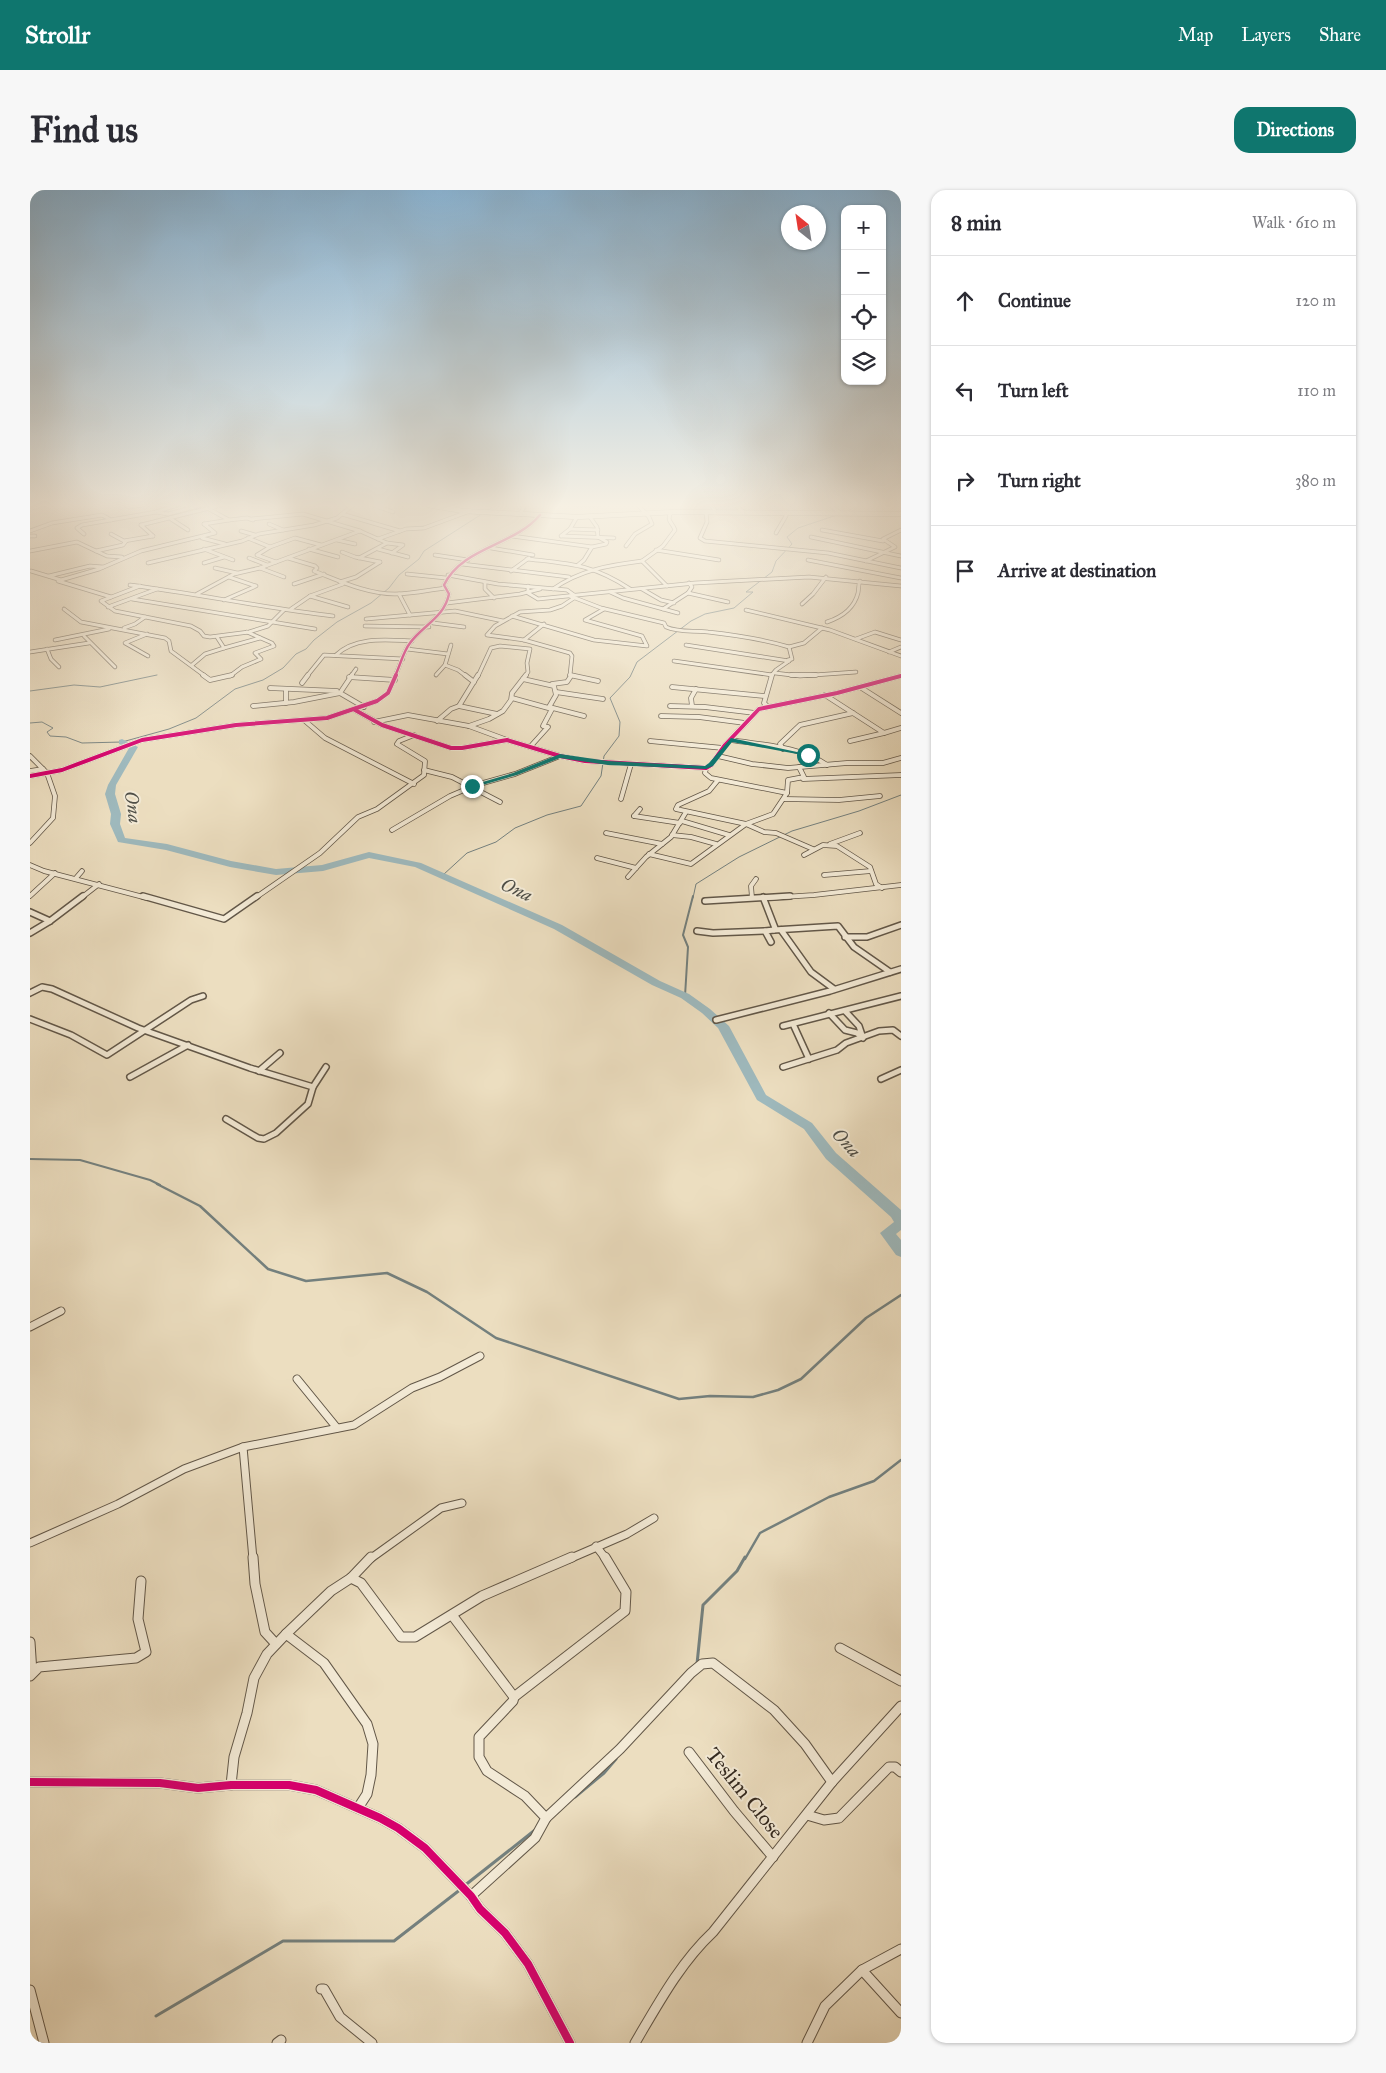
<!DOCTYPE html>
<html lang="en">
<head>
<meta charset="utf-8">
<style>
	:root { --surface:#fff; --page:#f7f7f7; --text:#2b2b33; --muted:#7c7c81; --line:#e1e1e2; --accent:#0f766e }
	body { margin:0; font-family:"IM FELL Great Primer",serif; background:var(--page); color:var(--text) }
	.controls { position:absolute; right:15px; top:15px; display:grid; overflow:hidden; border-radius:10px; box-shadow:0 1px 4px #0004 }
	.controls button { width:45px; height:45px; display:grid; place-items:center; padding:0; border:0; border-bottom:1px solid var(--line); background:var(--surface); color:var(--text); font:25px sans-serif }
	.compass { position:absolute; left:751px; top:15px; width:45px; height:45px; border-radius:50%; background:var(--surface); box-shadow:0 1px 4px #0004; rotate:330deg }
	.stop { position:absolute; width:15px; height:15px; margin:-11px; border:4px solid #0f766e; border-radius:50%; background:#fff }
	.stop.end { background:#0f766e; border-color:#fff; box-shadow:0 1px 5px #0008 }
	.list { margin:0; padding:0; list-style:none }
	h2 { display:flex; justify-content:space-between; align-items:center; height:65px; margin:0; padding:0 20px; font-size:21px }
	h2 small { font-size:16px; font-weight:400; color:var(--muted) }
	.list li { display:grid; grid-template-columns:32px 1fr auto; gap:15px; align-items:center; box-sizing:border-box; height:90px; padding:0 20px; border-top:1px solid var(--line) }
	.list b { display:block; font-size:19px; white-space:nowrap }
	.list em { font-size:16px; font-style:normal; color:var(--muted) }
	.icon { flex:none; width:28px; height:28px; fill:none; stroke:currentColor; stroke-width:2; stroke-linecap:round; stroke-linejoin:round }
	.map { position:relative; flex:none; width:871px; height:1853px; overflow:hidden; border-radius:15px }
	header { display:flex; align-items:center; gap:30px; box-sizing:border-box; height:70px; padding:0 25px; background:var(--accent); color:#fff }
	header strong { font-size:24px }
	nav { display:flex; gap:28px; margin-inline-start:auto; font-size:18px }
	.intro { display:flex; align-items:center; justify-content:space-between; box-sizing:border-box; height:120px; padding:0 30px }
	h1 { margin:0; font-size:35px }
	.button { padding:12px 22px; border-radius:15px; background:var(--accent); color:#fff; font-size:18px; font-weight:700 }
	main { display:flex; gap:30px; padding:0 30px }
	aside { flex:1; background:var(--surface); border-radius:15px; box-shadow:0 1px 4px #0004 }
	.map>svg:first-child { display:block }
</style>
</head>
<body>
<header>
<strong>Strollr</strong>
<nav><a>Map</a><a>Layers</a><a>Share</a></nav>
</header>
<div class="intro"><h1>Find us</h1><a class="button">Directions</a></div>
<main>
<div class="map">
<svg width="871" height="1853" viewBox="0 0 871 1853">
	<rect width="100%" height="100%" fill="#ecdec0"/>
	<filter id="stains"><feTurbulence type="fractalNoise" baseFrequency=".004" numOctaves="4"/><feColorMatrix values="0 0 0 0 .2 0 0 0 0 .09 0 0 0 0 .02 0 0 0 .5 -.17"/></filter>
	<radialGradient id="worn" r=".72"><stop offset=".6" stop-color="#630" stop-opacity="0"/><stop offset="1" stop-color="#630" stop-opacity=".3"/></radialGradient>
	<g fill="none" stroke-linecap="round" stroke-linejoin="round">
		<g stroke="#74807e" stroke-width="1">
			<polyline points="817,322 827,315"/>
			<polyline points="0,501 44,495 70,497 127,485"/>
			<polyline points="0,533 12,532 23,538 17,542 20,546 36,547 52,553 92,552 139,539 166,528 205,499 233,490 253,478 266,464 276,459 284,450 307,432 341,413 359,398 369,385 389,369 394,361 466,315"/>
			<polyline points="413,685 437,663 466,652 485,638 517,625 551,616 571,586 574,566 589,546 590,532 580,508 600,487 607,472 661,431 675,424 704,418 723,402 716,402 742,382 746,371 762,354 757,347 768,338 807,325"/>
			<polyline points="663,708 666,694 709,667 762,641 829,621 871,605"/>
		</g>
		<g stroke="#74807e" stroke-width="2">
			<polyline points="655,806 658,757 653,745 663,706"/>
			<polyline points="0,969 50,970 120,990 130,995"/>
		</g>
		<g stroke="#74807e" stroke-width="2.5">
			<polyline points="127,994 170,1016 238,1079 276,1091 357,1083 397,1102 466,1148 649,1209 680,1206 723,1207 748,1200 771,1189 836,1128 871,1105"/>
			<polyline points="715,1369 730,1343 799,1307 844,1291 871,1270"/>
		</g>
		<g stroke="#74807e" stroke-width="3">
			<polyline points="667,1474 673,1415 707,1381 715,1367"/>
			<polyline points="545,1607 574,1583 586,1569"/>
			<polyline points="434,1696 505,1640"/>
			<polyline points="126,1826 253,1751 364,1751 431,1699"/>
		</g>
		<polygon fill="#9eb9bd" fill-rule="evenodd" points="92,549 108,557 86,595 85,604 91,624 90,634 95,648 137,654 201,671 246,679 292,675 339,662 391,673 532,735 630,791 659,804 680,819 699,836 736,905 782,933 806,963 871,1020 871,1040 866,1044 871,1050 871,1067 866,1065 850,1043 864,1032 861,1027 796,969 774,939 727,910 688,838 672,823 651,808 622,795 524,739 385,677 339,668 293,681 246,685 200,677 136,660 88,652 80,634 81,624 75,604 78,595 99,558 89,554 89,550"/>
		<defs>
			<g id="minor-far4">
				<polyline points="95,315 99,317 114,315"/>
				<polyline points="343,315 363,322"/>
				<polyline points="545,315 569,315"/>
				<polyline points="681,315 686,322"/>
				<polyline points="705,315 713,322"/>
				<polyline points="800,315 809,322"/>
				<polyline points="179,319 199,330 217,328 223,330"/>
				<polyline points="419,319 426,315"/>
				<polyline points="126,322 138,324 172,315"/>
				<polyline points="676,322 677,332 670,348 675,351 798,363 871,378"/>
				<polyline points="312,324 370,341"/>
				<polyline points="490,324 495,315"/>
				<polyline points="141,329 158,340"/>
				<polyline points="222,329 273,324 330,341 357,353 373,355 362,363"/>
				<polyline points="174,334 199,330"/>
				<polyline points="239,334 253,340"/>
				<polyline points="111,335 192,315"/>
				<polyline points="111,335 123,346"/>
				<polyline points="540,339 568,340"/>
				<polyline points="792,340 853,351"/>
				<polyline points="0,341 22,333 72,325 81,330"/>
				<polyline points="211,341 225,345"/>
				<polyline points="746,343 756,326 755,322"/>
				<polyline points="54,344 47,338 52,335 126,322 147,315"/>
				<polyline points="81,344 94,351 123,346"/>
				<polyline points="0,346 5,346"/>
				<polyline points="482,346 562,357 576,354 577,352 568,347 567,337 560,327"/>
				<polyline points="531,346 540,339 547,327"/>
				<polyline points="532,346 584,348"/>
				<polyline points="781,347 871,366"/>
				<polyline points="172,348 195,354"/>
				<polyline points="218,348 240,357 227,365 246,372"/>
				<polyline points="348,349 376,339 394,338 440,321"/>
				<polyline points="307,350 325,354"/>
				<polyline points="596,356 605,344 622,334 619,327 608,315"/>
				<polyline points="240,357 265,348 291,355"/>
				<polyline points="461,358 503,365"/>
				<polyline points="174,359 203,370"/>
				<polyline points="279,359 308,367"/>
				<polyline points="348,359 378,367"/>
				<polyline points="626,360 689,370"/>
				<polyline points="0,361 47,352 66,361"/>
				<polyline points="312,362 325,367 350,372"/>
				<polyline points="405,365 438,370"/>
				<polyline points="92,367 77,366 66,361 93,355 96,351"/>
				<polyline points="219,368 237,375"/>
				<path d="M258 368 285 376 287 378 284 381C310 391 337 404 365 404 382 404 399 400 415 398"/>
				<polyline points="329,368 357,353"/>
				<path d="M497 369C541 374 562 374 600 399"/>
				<polyline points="778,370 871,388"/>
				<polyline points="836,371 865,357 853,349 871,340"/>
				<polyline points="118,373 212,351 229,344 284,335 307,328 323,315"/>
				<polyline points="174,373 194,367"/>
				<polyline points="432,374 539,387"/>
				<polyline points="548,375 554,370 562,357"/>
				<polyline points="185,378 207,383"/>
				<polyline points="230,378 254,387"/>
				<polyline points="1,381 31,390 69,379 111,361 185,343 174,334"/>
				<polyline points="481,381 499,368"/>
				<polyline points="377,384 416,388"/>
				<polyline points="418,385 468,394 537,400 544,405"/>
				<polyline points="19,386 60,376 73,377"/>
				<polyline points="28,391 81,407"/>
				<polyline points="310,392 326,387 350,372"/>
				<polyline points="455,392 455,399 464,408"/>
				<polyline points="264,394 294,384"/>
				<path d="M100 395C168 404 235 418 303 426"/>
				<polyline points="110,396 71,411 85,421 161,436 170,441 174,446 180,447 219,442 238,436 254,420"/>
				<polyline points="498,396 498,403 508,409 665,393 779,387 871,396"/>
				<path d="M637 396 612 371 633 356 645 340C642 331 636 332 641 322"/>
				<path d="M523 399C550 380 580 375 612 371"/>
				<polyline points="612,399 631,410 644,413"/>
				<polyline points="580,402 593,408 648,423"/>
				<polyline points="658,403 698,412"/>
				<polyline points="167,404 204,384 230,378 330,341"/>
				<polyline points="369,404 380,425"/>
				<polyline points="280,406 318,417"/>
				<path d="M540 406 571 418 634 433 636 437C649 443 664 440 678 442 705 445 733 449 759 457L762 469 758 470"/>
				<polyline points="544,408 532,416 520,420 490,422 465,436 457,445 494,450 540,463 542,466 540,485 545,486"/>
				<polyline points="102,409 285,439"/>
				<polyline points="194,410 226,396 199,387"/>
				<polyline points="417,413 490,404 510,399"/>
				<polyline points="772,414 783,404 796,387"/>
				<polyline points="78,417 127,399"/>
				<polyline points="34,419 51,432 135,448 139,451 141,461 175,486"/>
				<polyline points="261,419 280,406 313,394"/>
				<polyline points="633,419 658,403 662,397 659,393"/>
				<polyline points="716,420 800,440 871,466"/>
				<polyline points="482,426 564,450 617,456 612,446 555,430 574,419"/>
				<polyline points="336,429 425,421 473,431"/>
				<path d="M797 432C812 427 824 419 828 403 829 399 828 395 830 391"/>
				<polyline points="403,433 434,437"/>
				<polyline points="335,436 399,437"/>
				<polyline points="94,438 105,434 115,427"/>
				<polyline points="117,444 95,453 118,466"/>
				<polyline points="54,446 85,477"/>
				<polyline points="826,449 845,442 871,450"/>
				<polyline points="25,450 79,439"/>
				<polyline points="494,450 514,434"/>
				<polyline points="656,455 759,471"/>
				<polyline points="759,457 774,453 792,438"/>
				<polyline points="194,458 230,448"/>
				<polyline points="17,459 21,469 29,477"/>
				<polyline points="377,459 418,464"/>
				<polyline points="0,462 59,453"/>
				<polyline points="859,462 871,457"/>
				<path d="M306 465C326 446 357 450 382 451"/>
				<polyline points="644,471 742,485"/>
				<polyline points="162,475 175,464 194,458 187,447"/>
				<polyline points="415,475 428,480 436,486"/>
				<polyline points="745,483 770,486 826,482"/>
				<polyline points="406,485 415,475 421,455"/>
				<polyline points="200,486 212,477 231,469 225,463 244,456 242,453 217,442"/>
				<polyline points="277,486 294,465 373,469"/>
				<polyline points="321,486 326,479"/>
				<path d="M365 486C370 476 373 462 380 453 393 435 414 428 419 404L414 395C432 357 484 356 510 325"/>
				<polyline points="448,486 461,458 470,456 500,459 497,473 498,482 495,486"/>
				<polyline points="741,486 746,480 759,471"/>
			</g>
			<g id="minor-far3">
				<polyline points="173,485 180,490 202,485"/>
				<polyline points="322,485 310,503 334,517"/>
				<polyline points="435,485 444,492"/>
				<polyline points="540,485 568,491"/>
				<polyline points="761,485 786,485"/>
				<polyline points="319,487 365,490"/>
				<polyline points="493,489 524,496 526,505 519,517 554,526"/>
				<polyline points="272,493 278,485"/>
				<polyline points="522,494 537,492 541,486"/>
				<polyline points="642,497 735,506"/>
				<polyline points="830,497 871,523"/>
				<polyline points="240,498 307,501"/>
				<polyline points="256,499 256,513"/>
				<polyline points="526,502 573,509"/>
				<polyline points="795,505 854,543 820,551"/>
				<polyline points="482,508 522,519 513,536 518,537 500,557"/>
				<polyline points="223,516 264,512 310,503"/>
				<polyline points="429,516 467,524"/>
				<polyline points="640,516 675,517 725,523"/>
				<polyline points="662,516 661,508 666,499"/>
				<polyline points="737,516 734,513 742,485"/>
				<polyline points="325,520 352,535 421,558 432,558 477,550 530,566 555,571 676,578 681,575 695,555 729,519 807,503 871,486"/>
				<polyline points="631,526 669,527 715,533"/>
				<polyline points="274,530 295,548 384,594"/>
				<polyline points="407,531 421,519 429,516 448,485"/>
				<polyline points="344,532 378,525 439,536 477,550"/>
				<polyline points="439,536 459,529 473,521 481,510 482,503 496,485"/>
				<polyline points="854,543 871,538"/>
				<path d="M701 550C733 555 770 556 797 575"/>
				<polyline points="620,551 693,558"/>
				<polyline points="753,559 750,554 770,535 823,523"/>
				<polyline points="0,566 17,583 25,606 23,628 0,653"/>
				<polyline points="688,566 722,574 758,578 817,573 853,573 871,568"/>
				<polyline points="676,578 675,583 681,588 757,603"/>
				<polyline points="394,580 422,587 470,612"/>
				<polyline points="0,581 13,579"/>
				<polyline points="0,586 32,580 112,550 206,535 297,528 347,511 358,503 366,485"/>
				<polyline points="773,589 871,585"/>
				<polyline points="688,590 679,601 648,615 646,619 716,634 734,642 746,643 783,659"/>
				<polyline points="591,609 601,574"/>
				<polyline points="754,609 809,610 850,606"/>
				<polyline points="604,626 650,633"/>
				<polyline points="604,626 610,619"/>
				<polyline points="652,631 699,645"/>
				<polyline points="362,640 420,606 446,595 485,584 530,566"/>
				<polyline points="576,643 632,654"/>
				<polyline points="642,645 661,647 686,654"/>
				<polyline points="800,654 830,643"/>
				<polyline points="619,664 661,674 716,634 743,624 757,603 758,590 774,587 769,577"/>
				<polyline points="774,665 793,655 807,656 840,677 846,694 852,698"/>
				<polyline points="567,668 606,678"/>
				<polyline points="0,675 14,681 117,708"/>
				<polyline points="794,685 841,681"/>
				<polyline points="598,687 616,667 641,647 656,622"/>
				<polyline points="46,688 52,681"/>
				<polyline points="0,706 25,683"/>
				<polyline points="51,708 69,694"/>
				<polyline points="225,708 290,663 328,627 347,619 394,585 395,571 367,554 369,551 384,545"/>
				<polyline points="722,708 721,696 726,689"/>
				<polyline points="738,708 784,705 871,695"/>
			</g>
			<g id="minor-far2">
				<polyline points="113,706 194,729 227,706"/>
				<polyline points="733,707 745,738 744,740 735,741 741,752"/>
				<polyline points="675,711 760,706"/>
				<polyline points="0,722 20,731"/>
				<polyline points="744,740 808,736 824,757 860,782"/>
				<polyline points="751,740 781,782 804,799"/>
				<polyline points="667,741 683,743 735,741"/>
				<polyline points="0,743 20,731 53,706"/>
				<polyline points="815,747 837,747 871,735"/>
				<polyline points="0,803 12,797 22,799 108,838 220,878 283,897"/>
				<polyline points="799,823 815,840 827,843 833,848 829,836 815,821"/>
				<polyline points="0,829 41,845 77,865 161,810 173,806"/>
				<polyline points="686,830 800,801 871,779"/>
				<polyline points="763,834 779,869"/>
				<polyline points="753,836 871,806"/>
				<polyline points="753,877 807,860 816,853 849,841 863,840 871,846"/>
				<polyline points="229,881 250,863"/>
				<polyline points="100,887 158,855"/>
				<polyline points="851,889 871,880"/>
				<polyline points="196,929 228,948 234,949 246,943 278,914 283,897 296,877"/>
			</g>
			<g id="minor-far1">
				<polyline points="0,1137 31,1121"/>
				<polyline points="267,1189 307,1238"/>
				<polyline points="213,1257 223,1369"/>
				<polyline points="0,1353 88,1314 154,1279 213,1257 324,1235 382,1198 410,1187 450,1166"/>
				<polyline points="566,1356 576,1369"/>
				<polyline points="340,1369 411,1318 432,1313"/>
				<polyline points="539,1369 597,1344 624,1328"/>
			</g>
			<g id="minor">
				<polyline points="223,1367 225,1394 235,1442 246,1454"/>
				<polyline points="321,1388 331,1393 371,1447 385,1447 452,1406 542,1367"/>
				<polyline points="422,1425 484,1507 483,1511 449,1547 449,1567 457,1581 495,1606 516,1628 505,1648 441,1706"/>
				<polyline points="256,1444 301,1401 321,1388 341,1367"/>
				<polyline points="0,1452 2,1483"/>
				<polyline points="810,1458 871,1491"/>
				<polyline points="0,1486 9,1477 106,1468 116,1462 108,1429 111,1391"/>
				<polyline points="484,1507 595,1421 596,1402 575,1367"/>
				<polyline points="659,1562 704,1621 743,1667"/>
				<polyline points="0,1592 130,1593 168,1598 201,1595 259,1595 286,1600 350,1628 368,1638 395,1658 441,1706 450,1719 475,1743 498,1774 540,1853"/>
				<polyline points="201,1595 204,1567 217,1523 224,1488 237,1464 256,1444 294,1473 337,1534 343,1554 341,1585 337,1604 328,1618"/>
				<polyline points="777,1625 794,1630 809,1628 859,1577 865,1577 871,1582"/>
				<polyline points="516,1628 590,1559 661,1483 672,1474 683,1473 744,1520 775,1554 802,1592"/>
				<polyline points="832,1780 871,1823"/>
				<polyline points="291,1799 294,1799 310,1827 342,1853"/>
				<polyline points="0,1800 14,1853"/>
				<polyline points="247,1853 251,1850"/>
				<path d="M605 1853C628 1814 650 1773 683 1742L802 1592 871 1516"/>
				<polyline points="777,1853 795,1816 832,1780 871,1759"/>
			</g>
			<polyline id="secondary" points="398,315 433,321 547,327 645,322 871,324"/>
		</defs>
		<use href="#minor-far4" stroke="#625748" stroke-width="4.5"/>
		<use href="#minor-far3" stroke="#625748" stroke-width="5.5"/>
		<use href="#minor-far2" stroke="#625748" stroke-width="8"/>
		<use href="#minor-far1" stroke="#625748" stroke-width="9"/>
		<use href="#minor" stroke="#625748" stroke-width="11"/>
		<use href="#secondary" stroke="#342a20" stroke-width="5.5"/>
		<use href="#minor-far4" stroke="#f3ead6" stroke-width="3"/>
		<use href="#minor-far3" stroke="#f3ead6" stroke-width="4"/>
		<use href="#minor-far2" stroke="#f3ead6" stroke-width="5"/>
		<use href="#minor-far1" stroke="#f3ead6" stroke-width="7"/>
		<use href="#minor" stroke="#f3ead6" stroke-width="9"/>
		<use href="#secondary" stroke="#f3ead6" stroke-width="4.5"/>
		<defs>
			<path id="cycleway-far2" d="M365 486C370 476 373 462 380 453 393 435 414 428 419 404L414 395C432 357 484 356 510 325"/>
			<g id="cycleway-far1">
				<polyline points="325,520 352,535 421,558 432,558 477,550 530,566 555,571 676,578 681,575 695,555 729,519 807,503 871,486"/>
				<polyline points="0,586 32,580 112,550 206,535 297,528 347,511 358,503 366,485"/>
			</g>
			<polyline id="cycleway" points="0,1592 130,1593 168,1598 201,1595 259,1595 286,1600 350,1628 368,1638 395,1658 441,1706 450,1719 475,1743 498,1774 540,1853"/>
		</defs>
		<use href="#cycleway-far2" stroke="#f3ead6" stroke-width="4.5"/>
		<use href="#cycleway-far1" stroke="#f3ead6" stroke-width="6"/>
		<use href="#cycleway" stroke="#f3ead6" stroke-width="11"/>
		<use href="#cycleway-far2" stroke="#d6006c" stroke-width="2.5"/>
		<use href="#cycleway-far1" stroke="#d6006c" stroke-width="4"/>
		<use href="#cycleway" stroke="#d6006c" stroke-width="8"/>
	</g>
	<linearGradient id="sky" x2="0" y2="1"><stop stop-color="#8ab6d7"/><stop offset="0.55" stop-color="#f6f0e3"/><stop offset="1" stop-color="#f6f0e3" stop-opacity="0"/></linearGradient>
	<rect width="871" height="574" fill="url(#sky)"/>
	<polygon fill="#0f766e" points="701,548 781,565 778,566 702,552 683,576 676,579 578,575 530,568 487,585 442,598 439,596 483,583 530,564 578,571 675,576 679,573"/>
	<g text-anchor="middle" stroke-width="4" stroke-linejoin="round" paint-order="stroke">
		<g font-size="19" font-style="italic" fill="#4e4e47" stroke="#f3ead6">
			<text transform="translate(104 617) rotate(82)" y="7">Ona</text>
			<text transform="translate(487 699) rotate(24)" y="7">Ona</text>
			<text transform="translate(817 952) rotate(47)" y="7">Ona</text>
		</g>
		<g font-size="21" fill="#342a20" stroke="#f3ead6">
			<text transform="translate(715 1603) rotate(51)" y="7">Teslim Close</text>
		</g>
	</g>
	<rect width="100%" height="100%" filter="url(#stains)"/>
	<rect width="100%" height="100%" fill="url(#worn)"/>
</svg>
<div class="controls">
<button>+</button>
<button>−</button>
<button><svg class="icon" aria-label="locate" viewBox="0 0 24 24"><circle cx="12" cy="12" r="6"/><path d="M12 2v4M12 18v4M2 12h4M18 12h4"/></svg></button>
<button><svg class="icon" aria-label="layers" viewBox="0 0 24 24"><path d="M12 4l9 5-9 5-9-5zM3 14l9 5 9-5"/></svg></button>
</div>
<svg class="compass" viewBox="-18 -18 36 36"><path d="M0-13l5 13h-10z" fill="#e53935"/><path d="M0 13l5-13h-10z" fill="#7c7c81"/></svg>
<div class="stop" style="left:778px;top:565px"></div>
<div class="stop end" style="left:442px;top:596px"></div>
</div>
<aside>
<h2>8 min<small>Walk · 610 m</small></h2>
<ul class="list">
<li><svg class="icon" aria-label="ahead" viewBox="0 0 24 24"><path d="M12 20V5M6 11l6-6 6 6"/></svg><div><b>Continue</b></div><em>120 m</em></li>
<li><svg class="icon" aria-label="left" viewBox="0 0 24 24"><path d="M17 20v-9H6M10 6l-5 5 5 5"/></svg><div><b>Turn left</b></div><em>110 m</em></li>
<li><svg class="icon" aria-label="right" viewBox="0 0 24 24"><path d="M7 20v-9h11M14 6l5 5-5 5"/></svg><div><b>Turn right</b></div><em>380 m</em></li>
<li><svg class="icon" aria-label="arrive" viewBox="0 0 24 24"><path d="M6 21V4h12l-3 4 3 4H6"/></svg><div><b>Arrive at destination</b></div></li>
</ul>
</aside>
</main>
</body>
</html>
